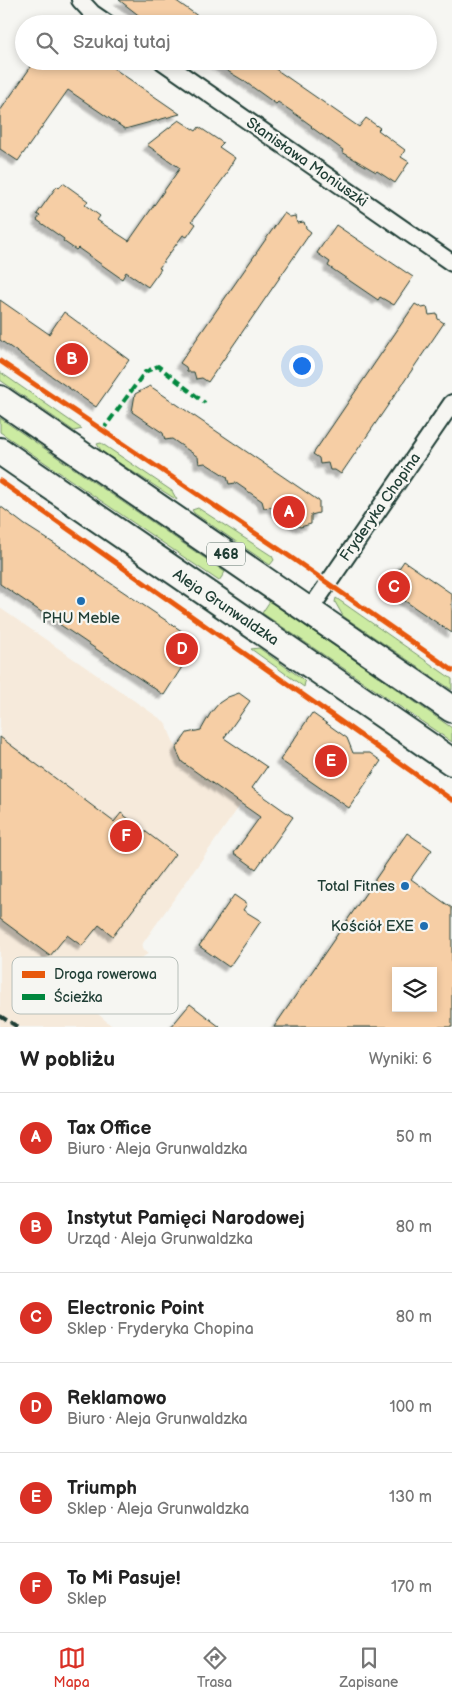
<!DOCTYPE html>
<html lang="pl">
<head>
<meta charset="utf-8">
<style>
	:root { --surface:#fff; --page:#f2f2f2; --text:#222; --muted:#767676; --line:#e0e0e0; --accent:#d93025 }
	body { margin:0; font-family:"Balsamiq Sans",sans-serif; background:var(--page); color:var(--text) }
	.controls { position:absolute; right:15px; bottom:15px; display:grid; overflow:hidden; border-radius:0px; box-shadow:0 2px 8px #0003 }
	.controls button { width:45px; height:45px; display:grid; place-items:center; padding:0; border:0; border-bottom:1px solid var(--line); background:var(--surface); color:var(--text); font:25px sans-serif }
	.you { position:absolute; left:301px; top:365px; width:18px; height:18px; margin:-12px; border:4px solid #fff; border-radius:50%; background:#1a73e8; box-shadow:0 0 0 8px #1a73e833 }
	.badge { display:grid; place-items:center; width:32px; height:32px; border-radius:50%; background:var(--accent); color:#fff; font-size:16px; font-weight:700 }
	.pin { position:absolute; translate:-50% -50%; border:2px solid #fff; box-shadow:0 1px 5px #0006 }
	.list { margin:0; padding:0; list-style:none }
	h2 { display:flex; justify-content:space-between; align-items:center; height:65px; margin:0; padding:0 20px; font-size:21px }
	h2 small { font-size:16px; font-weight:400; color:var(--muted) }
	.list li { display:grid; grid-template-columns:32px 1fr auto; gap:15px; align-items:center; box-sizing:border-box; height:90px; padding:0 20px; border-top:1px solid var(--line) }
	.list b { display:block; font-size:19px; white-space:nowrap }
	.list p { margin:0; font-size:16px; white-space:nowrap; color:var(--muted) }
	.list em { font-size:16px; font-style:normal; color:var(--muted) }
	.icon { flex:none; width:28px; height:28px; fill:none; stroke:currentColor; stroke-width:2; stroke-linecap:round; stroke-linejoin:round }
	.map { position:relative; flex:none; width:452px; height:1027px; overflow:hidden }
	.search { position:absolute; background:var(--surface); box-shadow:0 2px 8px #0003; left:15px; right:15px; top:15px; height:55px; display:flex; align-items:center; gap:12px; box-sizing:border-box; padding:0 18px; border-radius:28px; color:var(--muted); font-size:19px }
	.sheet { height:605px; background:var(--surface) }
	nav { display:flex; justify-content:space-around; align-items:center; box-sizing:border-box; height:70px; border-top:1px solid var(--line); background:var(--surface); font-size:14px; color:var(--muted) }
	nav a { display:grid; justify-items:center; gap:2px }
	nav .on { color:var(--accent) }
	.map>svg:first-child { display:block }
</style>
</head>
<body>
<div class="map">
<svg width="452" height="1027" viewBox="0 0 452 1027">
	<defs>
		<filter id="shadow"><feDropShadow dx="-4.5" dy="4.5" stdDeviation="1" flood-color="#0004"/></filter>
	</defs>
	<rect width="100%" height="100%" fill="#f6f6f2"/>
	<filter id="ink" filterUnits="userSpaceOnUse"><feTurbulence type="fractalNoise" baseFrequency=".02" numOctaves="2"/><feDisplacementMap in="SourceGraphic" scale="10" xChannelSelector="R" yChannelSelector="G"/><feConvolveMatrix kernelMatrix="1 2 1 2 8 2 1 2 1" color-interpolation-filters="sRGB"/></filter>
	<g filter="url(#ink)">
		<polygon fill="#f6eadb" points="0,608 165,722 182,762 241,804 143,943 142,948 149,953 81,999 113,1027 0,1027"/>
		<g fill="#cceba2" stroke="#76946b">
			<polygon points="0,372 82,429 74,431 0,380"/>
			<polygon points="0,418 225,572 219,581 0,432"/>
			<polygon points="101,443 172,491 177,500 102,452 97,444"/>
			<polygon points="198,508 272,556 274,560 270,565 194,513 192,510"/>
			<polygon points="336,598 452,679 452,690 343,616 335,602"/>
			<polygon points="270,601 452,728 452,742 262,613"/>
			<polygon points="259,648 300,677 305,682 304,687 251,649"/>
		</g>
		<g fill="#f6cea5" stroke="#1f3d34" fill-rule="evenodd" filter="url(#shadow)">
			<polygon points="119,0 175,0 209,24 150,24"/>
			<polygon points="35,61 103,61 180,114 125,129 68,90 18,161 0,149 0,111"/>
			<polygon points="211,61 264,61 359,127 366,118 380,128 378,130 405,150 401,157 409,162 395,183 377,171 376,172 342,152 343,150 311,127 312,126 294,113 278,102 276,104 244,81"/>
			<polygon points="179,120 196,131 199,127 223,143 219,147 235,158 227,171 228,172 192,221 196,224 187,237 183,235 159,268 161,269 148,287 126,272 122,279 78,248 76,250 63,241 64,239 37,220 40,216 37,214 57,186 59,188 63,183 88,201 85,205 100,216 97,220 129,241 180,168 147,145"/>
			<polygon points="284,213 290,217 295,216 297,223 304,222 306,228 311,232 208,382 202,378 196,379 194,372 187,372 186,367 180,363"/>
			<polygon points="336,225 413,277 394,305 380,297 378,300 328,266 330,262 317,253"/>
			<polygon points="0,300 49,334 64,312 129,360 96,407 0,340"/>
			<polygon points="415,304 422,308 427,307 429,315 437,314 438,319 444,323 341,474 335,470 330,470 328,463 320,464 319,458 313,454"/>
			<polygon points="150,386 319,501 319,513 311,515 311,524 300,527 271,507 264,508 262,501 236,483 229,484 227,477 205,463 199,464 198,457 172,439 165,440 163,433 132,412 135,394"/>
			<polygon points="0,506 25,525 69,553 97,574 198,642 164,695 0,584"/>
			<polygon points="404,561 452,594 452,633 386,588"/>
			<polygon points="239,693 250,701 224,738 267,767 252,788 293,817 256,869 234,853 260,817 182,762 176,749 187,733 201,730 210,714 219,703 228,697"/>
			<polygon points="312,713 347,738 353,753 370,753 381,761 349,808 280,760"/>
			<polygon points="0,737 114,822 121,813 175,854 113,936 99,925 82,946 67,935 50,956 0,919"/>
			<path d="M407 833 432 850 411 879 452 908V1027H274ZM396 971H433V1008H396Z"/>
			<polygon points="234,895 247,904 243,910 261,921 229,967 199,946"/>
			<polygon points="190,1004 220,1027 171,1027"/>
		</g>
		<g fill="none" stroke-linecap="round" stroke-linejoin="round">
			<defs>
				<g id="street">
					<polyline points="80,0 92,13 108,24"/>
					<polyline points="162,61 452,263"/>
					<polyline points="309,611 452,403"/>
				</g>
				<g id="primary">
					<polyline points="0,399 452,709"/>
					<polyline points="0,451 452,762"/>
				</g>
			</defs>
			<use href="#street" stroke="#1f3d34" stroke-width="20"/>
			<use href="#primary" stroke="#1f3d34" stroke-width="30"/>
			<use href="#street" stroke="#f6f6f2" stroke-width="16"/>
			<use href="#primary" stroke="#f6f6f2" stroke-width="26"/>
			<polyline stroke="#1f3d34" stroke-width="4" stroke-dasharray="8 4" stroke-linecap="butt" points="0,1016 18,1027"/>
			<polyline stroke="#00873e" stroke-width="4" stroke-dasharray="8 4" stroke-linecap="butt" points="102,431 145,372 158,366 205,403"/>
			<defs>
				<g id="cycleway">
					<polyline points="0,361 289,556 452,670"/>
					<polyline points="0,481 452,800"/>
				</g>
			</defs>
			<use href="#cycleway" stroke="#f6f6f2" stroke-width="8"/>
			<use href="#cycleway" stroke="#e8590c" stroke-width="5"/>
		</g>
	</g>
	<g fill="#1f6fb2" stroke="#f6f6f2" stroke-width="2">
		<circle cx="81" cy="601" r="5"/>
		<circle cx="405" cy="886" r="5"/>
		<circle cx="424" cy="926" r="5"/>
	</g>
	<g text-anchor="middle" stroke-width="4.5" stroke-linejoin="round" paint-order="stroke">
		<rect fill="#f6f6f2" stroke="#60746d" stroke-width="1" x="207" y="542.5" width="38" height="23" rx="4"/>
		<g font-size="14" font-weight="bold" fill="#1f3d34">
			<text x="226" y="559">468</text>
		</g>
		<g font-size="15" fill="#1f3d34" stroke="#f6f6f2">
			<text transform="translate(307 162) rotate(35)" y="5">Stanisława Moniuszki</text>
			<text transform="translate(380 507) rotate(-55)" y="5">Fryderyka Chopina</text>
			<text transform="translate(226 607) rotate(34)" y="5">Aleja Grunwaldzka</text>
		</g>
		<g font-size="15" fill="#1f3d34" stroke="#f6f6f2" text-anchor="end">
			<text x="81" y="623" text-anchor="middle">PHU Meble</text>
			<text x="395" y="891">Total Fitnes</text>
			<text x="414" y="931">Kościół EXE</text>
		</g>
	</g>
	<rect x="12" y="957" width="166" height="57" rx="8" fill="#f6f6f2" stroke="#b6beb9" stroke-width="1"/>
	<rect x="22" y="971" width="23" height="7" fill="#e8590c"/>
	<rect x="22" y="994" width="23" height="6" fill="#00873e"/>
	<g font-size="14" fill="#1f3d34">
		<text x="54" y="979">Droga rowerowa</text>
		<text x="54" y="1002">Ścieżka</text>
	</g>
</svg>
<div class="controls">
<button><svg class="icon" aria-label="layers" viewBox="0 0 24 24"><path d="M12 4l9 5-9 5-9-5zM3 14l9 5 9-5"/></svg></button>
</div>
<div class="you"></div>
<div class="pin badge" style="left:289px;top:512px">A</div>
<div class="pin badge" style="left:72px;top:359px">B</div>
<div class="pin badge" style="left:394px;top:587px">C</div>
<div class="pin badge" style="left:182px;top:649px">D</div>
<div class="pin badge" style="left:331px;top:761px">E</div>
<div class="pin badge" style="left:126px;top:836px">F</div>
<div class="search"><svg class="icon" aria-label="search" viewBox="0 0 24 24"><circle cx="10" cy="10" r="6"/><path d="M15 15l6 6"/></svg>Szukaj tutaj</div>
</div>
<section class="sheet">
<h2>W pobliżu<small>Wyniki: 6</small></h2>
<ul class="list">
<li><span class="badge">A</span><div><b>Tax Office</b><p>Biuro · Aleja Grunwaldzka</p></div><em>50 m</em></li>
<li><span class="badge">B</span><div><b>Instytut Pamięci Narodowej</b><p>Urząd · Aleja Grunwaldzka</p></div><em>80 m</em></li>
<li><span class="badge">C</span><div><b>Electronic Point</b><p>Sklep · Fryderyka Chopina</p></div><em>80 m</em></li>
<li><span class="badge">D</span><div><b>Reklamowo</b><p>Biuro · Aleja Grunwaldzka</p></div><em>100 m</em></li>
<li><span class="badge">E</span><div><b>Triumph</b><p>Sklep · Aleja Grunwaldzka</p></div><em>130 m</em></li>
<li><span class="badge">F</span><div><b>To Mi Pasuje!</b><p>Sklep</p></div><em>170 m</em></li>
</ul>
</section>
<nav>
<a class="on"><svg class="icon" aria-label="map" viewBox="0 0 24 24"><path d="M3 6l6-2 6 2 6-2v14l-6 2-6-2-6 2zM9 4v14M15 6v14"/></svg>Mapa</a>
<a><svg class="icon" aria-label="directions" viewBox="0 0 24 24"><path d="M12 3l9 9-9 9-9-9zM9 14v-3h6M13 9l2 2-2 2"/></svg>Trasa</a>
<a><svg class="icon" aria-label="saved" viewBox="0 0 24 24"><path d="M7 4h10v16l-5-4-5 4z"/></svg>Zapisane</a>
</nav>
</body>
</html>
